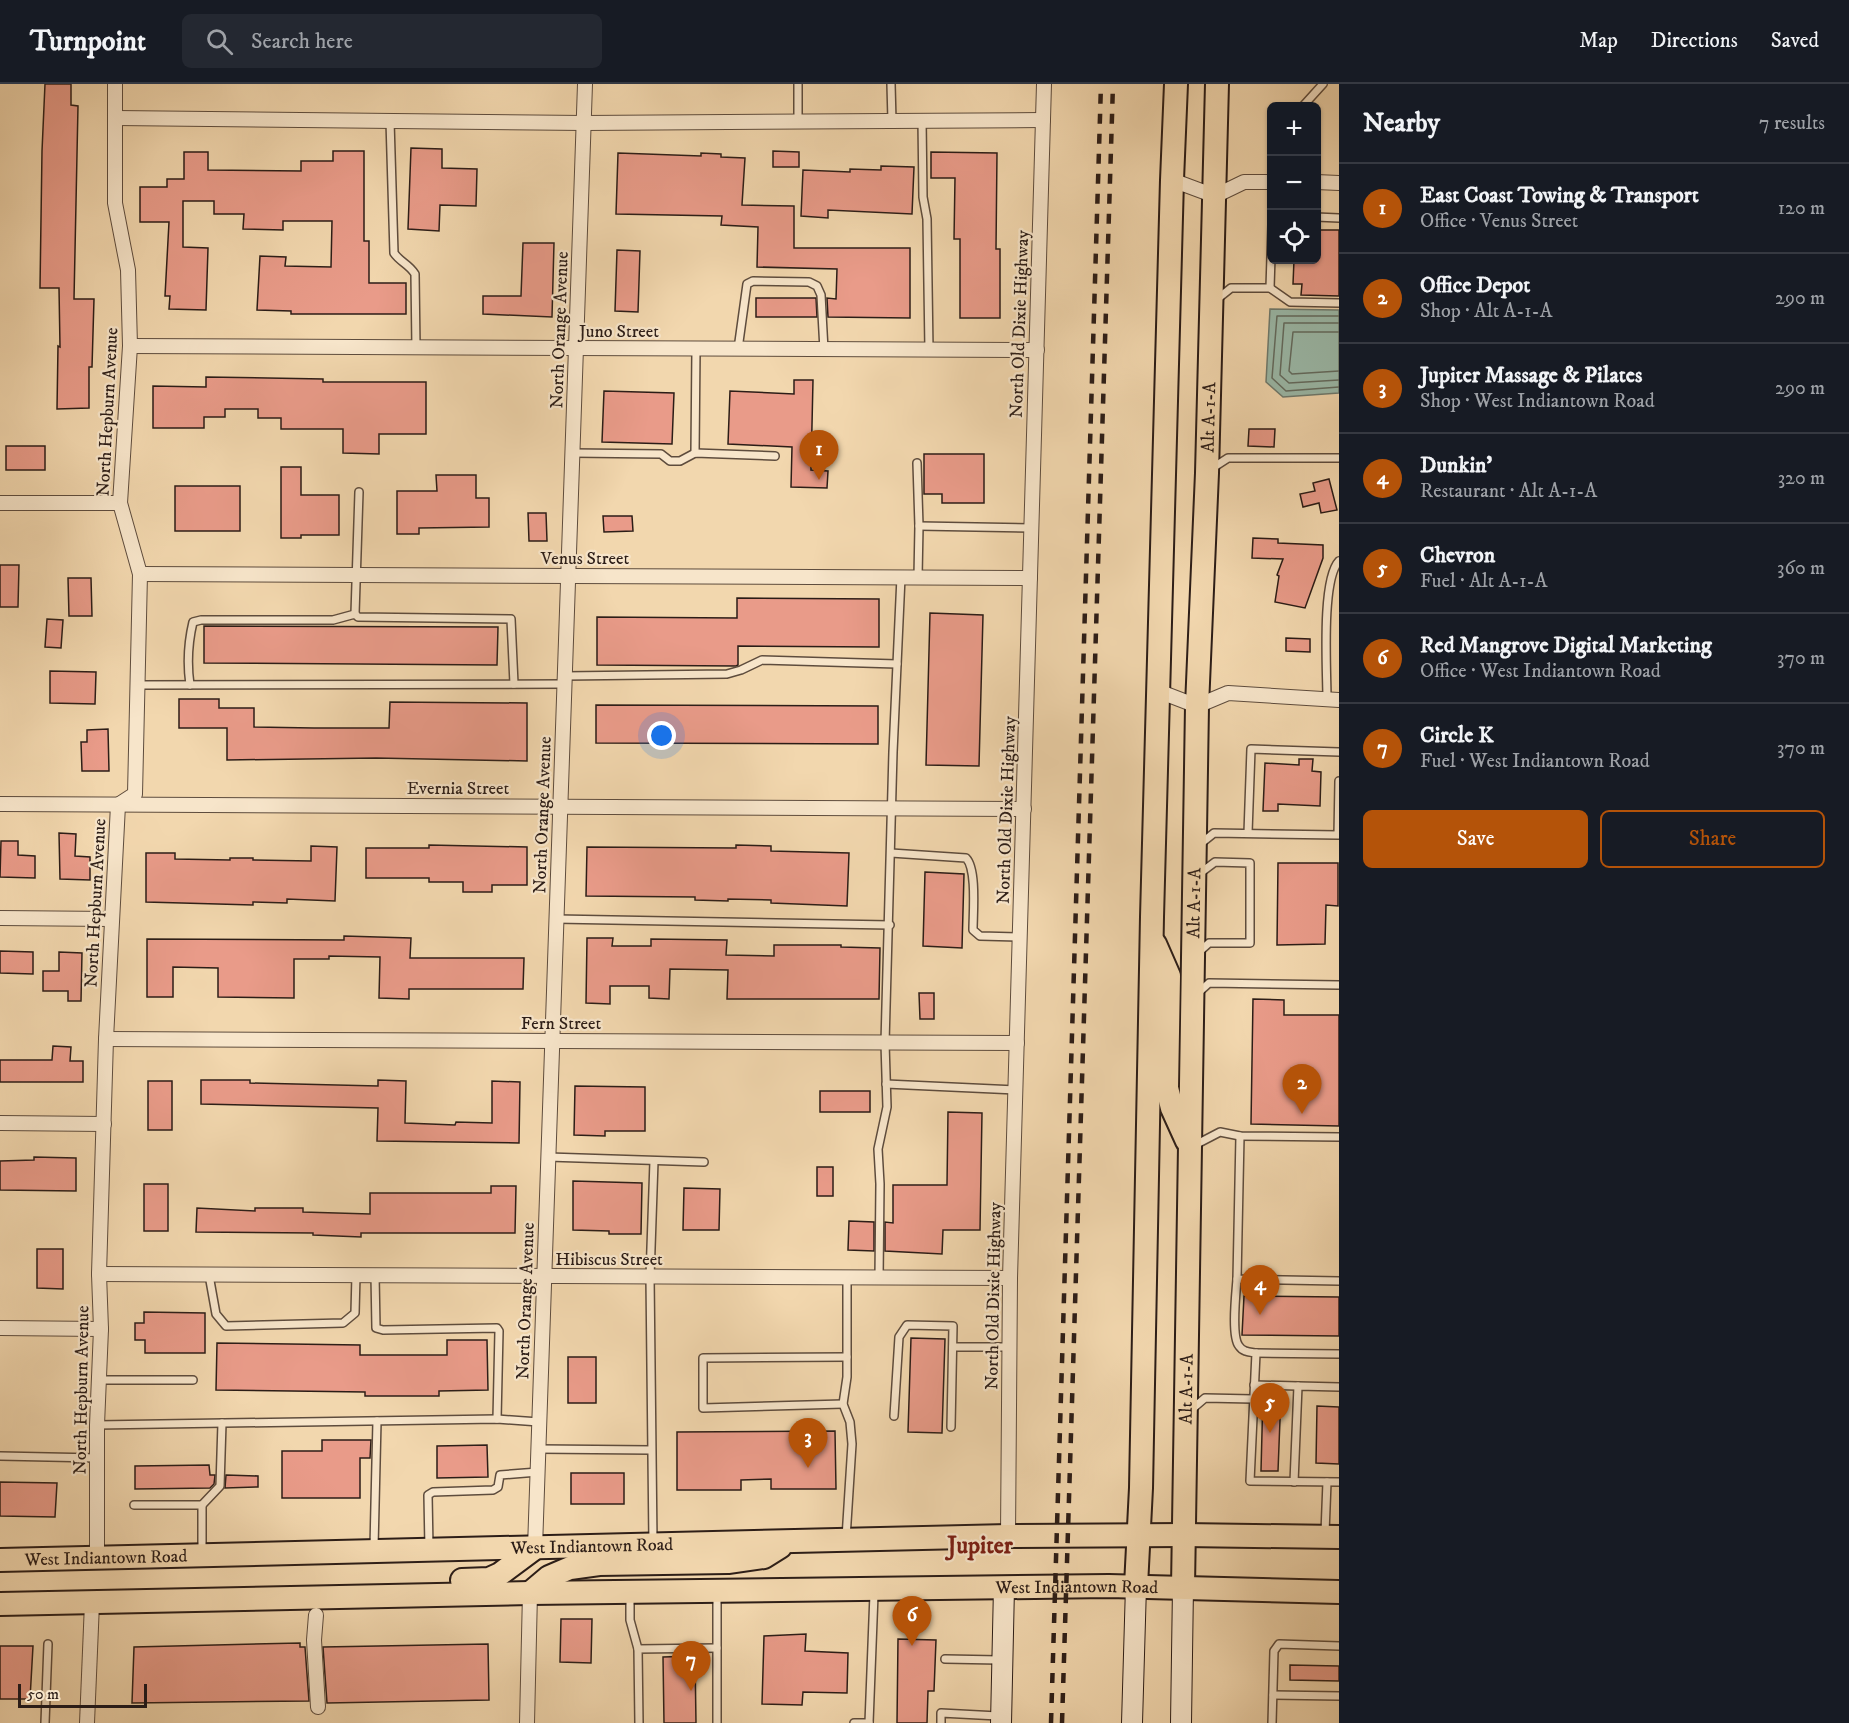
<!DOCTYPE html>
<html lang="en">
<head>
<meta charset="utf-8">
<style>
	:root { --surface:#171b24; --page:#242831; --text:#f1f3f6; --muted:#9ea1a6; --line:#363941; --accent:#b45309 }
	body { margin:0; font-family:"IM FELL DW Pica",serif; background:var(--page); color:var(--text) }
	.controls { position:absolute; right:18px; top:18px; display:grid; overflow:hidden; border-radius:9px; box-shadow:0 2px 4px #0004 }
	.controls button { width:54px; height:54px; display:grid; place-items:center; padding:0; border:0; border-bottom:2px solid var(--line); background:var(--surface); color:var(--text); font:30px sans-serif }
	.scale { position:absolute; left:18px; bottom:15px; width:129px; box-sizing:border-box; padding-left:6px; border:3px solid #2c1d17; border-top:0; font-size:16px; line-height:21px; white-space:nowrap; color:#2c1d17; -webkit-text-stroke:4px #f7e5ca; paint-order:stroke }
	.you { position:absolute; left:662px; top:652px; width:21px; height:21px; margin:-15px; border:4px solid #fff; border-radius:50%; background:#1a73e8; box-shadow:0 0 0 9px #1a73e833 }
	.badge { display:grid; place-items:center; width:39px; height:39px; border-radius:50%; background:var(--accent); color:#fff; font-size:20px; font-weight:700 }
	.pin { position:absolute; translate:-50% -50px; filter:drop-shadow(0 2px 3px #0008) }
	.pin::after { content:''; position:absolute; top:32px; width:21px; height:18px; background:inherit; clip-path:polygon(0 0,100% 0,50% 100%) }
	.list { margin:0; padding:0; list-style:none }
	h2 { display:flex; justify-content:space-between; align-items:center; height:78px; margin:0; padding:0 24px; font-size:26px }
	h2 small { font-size:20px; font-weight:400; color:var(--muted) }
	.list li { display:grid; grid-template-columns:39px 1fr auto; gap:18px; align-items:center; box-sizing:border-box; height:90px; padding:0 24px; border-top:2px solid var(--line) }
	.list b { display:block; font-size:22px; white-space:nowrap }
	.list p { margin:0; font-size:20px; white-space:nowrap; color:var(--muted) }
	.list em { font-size:20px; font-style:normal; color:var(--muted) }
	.actions { display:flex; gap:12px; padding:18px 24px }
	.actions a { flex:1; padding:14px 0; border:2px solid var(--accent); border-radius:9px; text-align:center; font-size:21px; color:var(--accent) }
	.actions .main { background:var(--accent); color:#fff }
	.icon { flex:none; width:33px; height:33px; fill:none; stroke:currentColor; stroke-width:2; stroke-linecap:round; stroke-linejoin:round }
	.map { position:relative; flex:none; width:1339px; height:1639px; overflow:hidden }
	header { display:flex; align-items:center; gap:36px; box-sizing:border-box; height:84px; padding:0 30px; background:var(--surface); border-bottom:2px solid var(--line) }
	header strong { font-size:28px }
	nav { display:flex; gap:33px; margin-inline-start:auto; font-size:21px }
	.search { width:420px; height:54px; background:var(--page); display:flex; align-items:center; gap:15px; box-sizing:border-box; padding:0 21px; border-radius:9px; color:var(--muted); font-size:22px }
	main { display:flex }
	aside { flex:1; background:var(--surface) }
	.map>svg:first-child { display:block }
</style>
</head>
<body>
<header>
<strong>Turnpoint</strong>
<div class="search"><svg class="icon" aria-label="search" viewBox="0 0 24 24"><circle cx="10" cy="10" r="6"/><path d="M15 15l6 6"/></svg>Search here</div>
<nav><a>Map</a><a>Directions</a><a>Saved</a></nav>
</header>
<main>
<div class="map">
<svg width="1339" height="1639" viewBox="0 0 1339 1639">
	<rect width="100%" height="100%" fill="#f2d7ae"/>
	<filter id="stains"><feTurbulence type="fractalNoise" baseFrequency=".00333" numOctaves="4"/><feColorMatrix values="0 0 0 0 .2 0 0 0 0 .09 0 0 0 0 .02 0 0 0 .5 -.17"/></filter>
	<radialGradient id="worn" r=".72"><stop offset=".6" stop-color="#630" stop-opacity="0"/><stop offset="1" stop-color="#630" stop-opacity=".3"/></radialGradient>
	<polygon fill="#9bbaaa" stroke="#6f7b6f" stroke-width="1.5" points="1270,225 1339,226 1339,309 1283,313 1266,298"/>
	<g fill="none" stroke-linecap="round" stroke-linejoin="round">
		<g stroke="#646c60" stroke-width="1.5">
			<polyline points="1339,232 1277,232 1272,294 1286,307 1339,303"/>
			<polyline points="1339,239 1284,239 1280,291 1289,299 1339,296"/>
			<polyline points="1339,248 1293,248 1289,287 1292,290 1339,287"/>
		</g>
	</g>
	<g fill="#e99b89" stroke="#2c1d17" stroke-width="1.5">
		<polygon points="45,0 71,0 71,21 78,22 74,215 94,215 92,283 89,283 89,324 57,325 58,262 60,263 59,204 40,204 42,67"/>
		<polygon points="411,64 442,65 442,84 477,85 476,122 440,121 439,147 408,145"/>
		<polygon points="333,67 364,67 364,157 369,157 369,199 406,199 406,230 291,230 291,227 257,226 260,172 286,173 285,182 331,183 332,137 283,137 283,146 243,145 244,130 214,130 214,117 183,117 183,163 208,164 206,226 169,225 170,212 165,212 169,138 140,138 140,103 167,103 167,95 184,95 184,68 208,68 208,86 301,87 301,77 333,77"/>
		<polygon points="773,67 799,68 799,83 773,83"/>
		<polygon points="931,68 997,69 996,165 1000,165 1000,234 960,234 960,155 954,155 955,94 931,94"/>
		<polygon points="618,69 701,72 701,69 721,70 721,73 745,74 742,121 794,122 794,164 910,164 910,234 828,233 827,214 836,215 837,185 757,183 758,143 721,141 722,132 616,130"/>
		<polygon points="881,82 914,83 912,130 828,126 828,134 801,132 803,86 850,88 850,85 881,86"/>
		<polygon points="1317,146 1339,146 1339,212 1301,211 1302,200 1293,200 1294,176 1317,176"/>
		<polygon points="523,159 554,159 552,233 483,230 483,212 521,212"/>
		<polygon points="617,166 640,167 638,228 615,227"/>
		<polygon points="756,214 816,214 817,233 756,233"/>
		<polygon points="206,293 323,295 323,298 426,298 426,350 379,350 379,370 343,369 343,345 281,345 281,334 258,334 258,325 225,325 225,333 204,333 204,344 153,344 153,302 206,303"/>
		<polygon points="794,296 813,296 811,386 828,387 827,404 791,403 792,363 728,360 730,307 794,310"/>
		<polygon points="604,307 674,309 672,360 602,358"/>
		<polygon points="1249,345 1275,345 1274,363 1248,362"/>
		<rect x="6" y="362" width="39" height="24"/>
		<polygon points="924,370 984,370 984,419 942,419 942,410 924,410"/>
		<polygon points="281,383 301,383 301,411 339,411 339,451 301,451 301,454 281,454"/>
		<polygon points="436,391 476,391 476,414 489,414 489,443 419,444 419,450 397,450 397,407 437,407"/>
		<polygon points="1329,395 1337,426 1321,429 1319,419 1303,423 1300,410 1315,407 1313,399"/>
		<rect x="175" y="402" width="65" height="45"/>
		<polygon points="528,429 546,429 547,457 529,457"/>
		<polygon points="603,432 632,432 633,447 604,448"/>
		<polygon points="1253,454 1278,455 1278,459 1323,461 1323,474 1305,524 1275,518 1279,492 1277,491 1283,475 1252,474"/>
		<polygon points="0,481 19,481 18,523 0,523"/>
		<polygon points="68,494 91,494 92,532 69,532"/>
		<polygon points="737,514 879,515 879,563 738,562 738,581 736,582 597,581 597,533 737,534"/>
		<polygon points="930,529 983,531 979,682 926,681"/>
		<polygon points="47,535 63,536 61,564 45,563"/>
		<polygon points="204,542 498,543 497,581 204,579"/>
		<polygon points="1286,554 1310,555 1310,568 1286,567"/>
		<polygon points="50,587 96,588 95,620 50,619"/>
		<polygon points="179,615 219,615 219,624 254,624 254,643 314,644 389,644 390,618 527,619 527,677 376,674 227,676 227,644 179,644"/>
		<polygon points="596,621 878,622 878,660 596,659"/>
		<polygon points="108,645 109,687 82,687 81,658 87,658 87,646"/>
		<polygon points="1299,675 1313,675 1312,687 1321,688 1320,722 1278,720 1278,727 1263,727 1265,679 1299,681"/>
		<polygon points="59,749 76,750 75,772 90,773 90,796 60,795"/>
		<polygon points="1,757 18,757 18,771 35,772 35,794 0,793"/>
		<polygon points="429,761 527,763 527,801 492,801 492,808 463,808 463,798 429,798 429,794 366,794 366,764 429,764"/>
		<polygon points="736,761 771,762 771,767 849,769 847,822 771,819 771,816 728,815 728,817 695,816 695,813 586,812 587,763 736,764"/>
		<polygon points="311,762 337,763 335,817 287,815 287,819 253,818 253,821 146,818 146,769 175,769 175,775 230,776 230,774 253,774 253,776 311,777"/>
		<polygon points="1278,779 1338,779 1338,822 1326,821 1325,860 1277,861"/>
		<polygon points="925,788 964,790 962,864 923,862"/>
		<polygon points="344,852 411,854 410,874 524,874 523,905 409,905 409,915 379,914 380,873 329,872 329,875 294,875 294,914 218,913 218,884 173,883 173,913 147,913 147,855 344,856"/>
		<polygon points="587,854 613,854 612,862 651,862 651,855 727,856 726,871 774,872 774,861 841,861 841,863 880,864 879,915 727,915 728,886 670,885 669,915 649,914 649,902 610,902 610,920 586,919"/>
		<polygon points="0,867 33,868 33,890 0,889"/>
		<polygon points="59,868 82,869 81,917 68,917 68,907 43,907 43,887 59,887"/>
		<polygon points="919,909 934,909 934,935 920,935"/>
		<polygon points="1253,915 1284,916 1284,931 1339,931 1339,1042 1251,1040"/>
		<polygon points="53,962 71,963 70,977 83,977 83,998 0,998 0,976 52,976"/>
		<polygon points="201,996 250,996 250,999 378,1002 378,996 406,997 405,1039 455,1041 456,1038 492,1039 492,997 520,998 519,1059 377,1057 378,1024 201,1020"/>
		<rect x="148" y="997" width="24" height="49"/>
		<polygon points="575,1002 645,1003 645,1047 605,1047 605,1052 574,1051"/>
		<rect x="820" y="1007" width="50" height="21"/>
		<polygon points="948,1028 982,1029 980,1146 943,1146 942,1170 885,1167 885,1138 893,1139 893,1101 947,1101"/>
		<polygon points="34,1073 76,1074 76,1107 0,1106 0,1077 34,1076"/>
		<rect x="817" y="1083" width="16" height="29"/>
		<polygon points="573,1097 642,1099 641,1150 609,1150 609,1147 573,1146"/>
		<rect x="144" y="1100" width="24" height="47"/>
		<polygon points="491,1102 516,1102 515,1149 361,1149 361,1153 313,1151 313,1149 196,1148 197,1124 255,1127 255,1124 303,1124 303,1128 370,1130 370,1109 491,1109"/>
		<polygon points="684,1104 720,1105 719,1146 683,1146"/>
		<polygon points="849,1137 874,1138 874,1167 848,1166"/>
		<polygon points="37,1165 63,1165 63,1205 37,1204"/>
		<polygon points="1244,1212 1339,1213 1339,1252 1242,1251"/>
		<polygon points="144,1228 205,1229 205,1269 145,1269 145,1256 135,1256 135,1239 144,1239"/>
		<polygon points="911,1254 945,1255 942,1349 908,1348"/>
		<polygon points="447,1256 487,1256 488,1306 439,1307 439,1312 365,1312 365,1308 216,1306 217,1259 360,1261 360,1271 447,1271"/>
		<rect x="568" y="1273" width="28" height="46"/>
		<polygon points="1263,1310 1281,1310 1278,1387 1261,1387"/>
		<polygon points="1317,1322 1339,1323 1339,1380 1316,1379"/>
		<polygon points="835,1347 836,1405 771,1405 771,1395 741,1396 741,1406 677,1406 677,1348"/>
		<polygon points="322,1356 371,1356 370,1374 360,1374 360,1414 282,1414 282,1367 322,1367"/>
		<polygon points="487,1361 488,1393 437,1394 437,1362"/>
		<polygon points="209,1381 210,1391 215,1391 214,1400 210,1404 135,1405 135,1382"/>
		<rect x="571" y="1389" width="53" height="31"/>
		<polygon points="226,1391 258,1392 258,1403 225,1404"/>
		<polygon points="0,1398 57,1399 55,1433 0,1432"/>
		<polygon points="561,1535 592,1535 591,1579 560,1578"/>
		<polygon points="806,1550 805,1567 848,1569 847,1609 803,1608 802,1621 762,1620 764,1552"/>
		<polygon points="898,1555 936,1556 934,1607 928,1607 927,1639 897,1639"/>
		<polygon points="300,1559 300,1563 305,1563 309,1617 132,1619 134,1563"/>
		<polygon points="488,1560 489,1616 327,1619 323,1563"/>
		<polygon points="0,1562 33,1562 30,1615 0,1615"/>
		<polygon points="695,1572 696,1639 664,1639 663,1573"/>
		<polygon points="1290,1581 1339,1582 1339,1597 1290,1596"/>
	</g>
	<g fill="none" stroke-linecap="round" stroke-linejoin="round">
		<defs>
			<g id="lane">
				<polyline points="891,0 892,37"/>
				<polyline points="1303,22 1323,0"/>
				<polyline points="922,36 923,113 927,135 929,266"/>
				<path d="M390 37 394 169C400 178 409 180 415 190L416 264"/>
				<polyline points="798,38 798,0"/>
				<polyline points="1316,133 1339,134"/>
				<polyline points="1270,204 1290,218 1339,219"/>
				<polyline points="1216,216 1231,204 1270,204 1272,141"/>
				<polyline points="738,265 747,200 753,197 809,198 817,202 821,211 824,266"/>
				<polyline points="573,369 661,370 670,377 680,377 695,369 775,372"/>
				<polyline points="695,369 696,265"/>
				<polyline points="917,379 919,442 918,493"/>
				<polyline points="1211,385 1228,374 1339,374"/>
				<polyline points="919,442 1032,444"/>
				<polyline points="355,530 359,408"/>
				<polyline points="565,592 727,590 741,586 762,576 897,580"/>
				<polyline points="137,601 564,600"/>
				<path d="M190 601C187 580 188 559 193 538L201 536H333L355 530 358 533 511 535 514 600"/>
				<path d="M1327 615C1327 587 1321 496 1339 477"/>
				<polyline points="1248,749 1251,665 1339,668"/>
				<polyline points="1199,761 1214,749 1338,751 1339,697"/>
				<path d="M891 769 966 774C977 785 973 829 973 846L980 852 1020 853"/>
				<polyline points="556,835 890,841"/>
				<polyline points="1199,868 1209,859 1250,859 1250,779 1215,778 1199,790"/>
				<polyline points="1198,909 1209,899 1339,901"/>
				<polyline points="886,1000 1016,1006"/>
				<polyline points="1240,1052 1237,1195 1339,1197"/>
				<polyline points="1195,1061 1220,1048 1240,1052 1339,1053"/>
				<polyline points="548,1073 704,1078"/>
				<polyline points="209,1191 216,1230 226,1242 343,1239 355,1229 356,1191"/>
				<polyline points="375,1191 376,1244 383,1246 497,1244 499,1247 497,1335"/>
				<polyline points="879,1194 880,1100 878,1065 887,1023 885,959 893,668 901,493"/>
				<path d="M1237 1195C1236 1209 1231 1252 1239 1262 1243 1268 1249 1268 1256 1269L1250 1397 1339 1398"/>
				<polyline points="953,1263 1010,1263"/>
				<polyline points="1256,1269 1339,1270"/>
				<polyline points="99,1296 193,1296"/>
				<polyline points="1254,1301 1298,1302"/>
				<polyline points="843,1320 703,1324 703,1274 847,1273"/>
				<polyline points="1191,1326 1205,1314 1253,1315"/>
				<polyline points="894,1332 899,1253 907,1241 953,1242 951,1343"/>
				<polyline points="97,1341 497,1335 539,1338"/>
				<polyline points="538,1365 651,1366"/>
				<polyline points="0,1372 97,1374"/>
				<polyline points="1294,1398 1298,1302 1339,1303"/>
				<polyline points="134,1421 202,1421 202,1468"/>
				<polyline points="202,1421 220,1402 222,1339"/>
				<polyline points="1325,1449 1327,1398"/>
				<polyline points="846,1454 852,1360 850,1338 843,1320 847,1293 847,1194"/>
				<polyline points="653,1459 650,1193 654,1077"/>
				<polyline points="374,1463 377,1337"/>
				<polyline points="429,1464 428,1411 433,1408 493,1406 498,1403 500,1391 538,1388"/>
				<polyline points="630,1510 630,1536 638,1565"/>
				<polyline points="945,1575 999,1576"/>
				<polyline points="1273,1611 1339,1612"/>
				<polyline points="45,1639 48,1560"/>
				<polyline points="639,1639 638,1565 717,1564"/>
				<polyline points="717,1639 717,1509"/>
				<polyline points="854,1639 869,1639"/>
				<polyline points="869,1639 874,1510"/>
				<polyline points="941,1639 941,1629 998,1632"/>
				<polyline points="1272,1639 1274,1567 1279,1560 1339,1562"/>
			</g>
			<g id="street">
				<polyline points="116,34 584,39 1043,36"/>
				<polyline points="1172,96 1215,112 1244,98 1272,98"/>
				<polyline points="1316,98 1339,99"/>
				<polyline points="130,262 1037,266"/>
				<polyline points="0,419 120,419"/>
				<polyline points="140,490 1030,494"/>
				<polyline points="1158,607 1197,622 1228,609 1339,616"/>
				<polyline points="0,720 1024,725"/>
				<polyline points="0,834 111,835"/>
				<polyline points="106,955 1017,959"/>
				<polyline points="0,1039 104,1040"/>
				<polyline points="99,1190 1010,1194"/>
				<polyline points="0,1244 101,1245"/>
				<polyline points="1008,1452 1010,1194 1044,0"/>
				<polyline points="535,1464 585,0"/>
				<polyline points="97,1474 97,1341 101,1245 99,1190 106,955 118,721 135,710 140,490 120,419 130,262 128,186 115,119 115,0"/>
				<polyline points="316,1531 314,1556 318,1623"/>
				<polyline points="87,1639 92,1519"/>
				<polyline points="527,1639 530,1509"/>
			</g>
			<g id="secondary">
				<polyline points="1001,1639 1004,1503"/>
				<polyline points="1132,1639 1136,1502"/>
				<polyline points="1181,1639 1183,1503"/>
			</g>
			<g id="primary">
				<polyline points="1155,860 1169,892 1167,1004 1172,1024 1187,1057"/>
				<path id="s1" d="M0 1476 1008 1452 1184 1451 1339 1453"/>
				<polyline points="462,1496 489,1495 500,1490 535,1464"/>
				<polyline points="1136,1502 1141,1404 1152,833 1172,96 1176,0"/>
				<path id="s2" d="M1183 1503 1197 622 1207 389 1217 0"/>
				<polyline points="530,1509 549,1493 570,1484 599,1480 728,1478 764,1473 780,1463"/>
				<path id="s3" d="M0 1520 530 1509 1109 1502 1339 1508"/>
			</g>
		</defs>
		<use href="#lane" stroke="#5e4c3d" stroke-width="10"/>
		<use href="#street" stroke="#5e4c3d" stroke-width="16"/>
		<use href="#secondary" stroke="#2c1d17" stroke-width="22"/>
		<use href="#primary" stroke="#2c1d17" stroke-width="26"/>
		<use href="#lane" stroke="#f7e5ca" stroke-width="7"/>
		<use href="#street" stroke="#f7e5ca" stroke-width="14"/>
		<use href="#secondary" stroke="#f7e5ca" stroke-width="20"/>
		<use href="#primary" stroke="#f2d7ae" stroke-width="22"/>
		<g stroke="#2c1d17" stroke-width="4.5" stroke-dasharray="10 10" stroke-linecap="butt">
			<polyline points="1051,1639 1101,0"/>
			<polyline points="1062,1639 1113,0"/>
		</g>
	</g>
	<g text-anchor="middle" stroke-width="4.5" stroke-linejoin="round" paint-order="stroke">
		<g font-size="18" fill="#2c1d17" stroke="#f7e5ca">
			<text transform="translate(1019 240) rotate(-88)" y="6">North Old Dixie Highway</text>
			<text transform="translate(559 246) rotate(-88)" y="6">North Orange Avenue</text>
			<text x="619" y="253">Juno Street</text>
			<text transform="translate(107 328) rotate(-87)" y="6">North Hepburn Avenue</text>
			<text dy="6" stroke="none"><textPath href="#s2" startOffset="1170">Alt A-1-A</textPath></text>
			<text x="585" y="480">Venus Street</text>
			<text x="458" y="710">Evernia Street</text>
			<text transform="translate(1006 726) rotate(-88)" y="6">North Old Dixie Highway</text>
			<text transform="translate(542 731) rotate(-88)" y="6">North Orange Avenue</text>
			<text transform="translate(95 819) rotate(-87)" y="6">North Hepburn Avenue</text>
			<text dy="6" stroke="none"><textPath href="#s2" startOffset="684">Alt A-1-A</textPath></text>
			<text x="561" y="945">Fern Street</text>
			<text x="609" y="1181">Hibiscus Street</text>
			<text transform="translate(993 1212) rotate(-89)" y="6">North Old Dixie Highway</text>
			<text transform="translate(525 1217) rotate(-88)" y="6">North Orange Avenue</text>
			<text dy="6" stroke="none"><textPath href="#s2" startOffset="198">Alt A-1-A</textPath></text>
			<text transform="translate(81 1306) rotate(-89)" y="6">North Hepburn Avenue</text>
			<text dy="6" stroke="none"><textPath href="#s1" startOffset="592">West Indiantown Road</textPath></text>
			<text dy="6" stroke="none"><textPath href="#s1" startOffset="106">West Indiantown Road</textPath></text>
			<text dy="6" stroke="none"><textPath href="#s3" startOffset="1077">West Indiantown Road</textPath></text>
		</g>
		<g font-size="24" font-weight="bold" fill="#7a1f14" stroke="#f7e5ca">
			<text x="980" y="1469">Jupiter</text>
		</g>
	</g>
	<rect width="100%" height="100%" filter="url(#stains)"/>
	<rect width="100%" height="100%" fill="url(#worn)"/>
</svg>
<div class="controls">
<button>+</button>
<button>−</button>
<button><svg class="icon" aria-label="locate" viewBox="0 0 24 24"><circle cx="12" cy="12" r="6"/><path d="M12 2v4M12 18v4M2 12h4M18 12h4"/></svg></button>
</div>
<div class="scale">50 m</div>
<div class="you"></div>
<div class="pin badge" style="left:819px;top:396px">1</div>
<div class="pin badge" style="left:1302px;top:1030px">2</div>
<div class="pin badge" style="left:808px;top:1384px">3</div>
<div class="pin badge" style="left:1260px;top:1231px">4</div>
<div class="pin badge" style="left:1270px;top:1349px">5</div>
<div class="pin badge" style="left:912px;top:1562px">6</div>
<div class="pin badge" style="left:691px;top:1607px">7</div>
</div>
<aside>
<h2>Nearby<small>7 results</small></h2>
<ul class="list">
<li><span class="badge">1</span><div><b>East Coast Towing &amp; Transport</b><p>Office · Venus Street</p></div><em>120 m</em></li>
<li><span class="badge">2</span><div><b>Office Depot</b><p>Shop · Alt A-1-A</p></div><em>290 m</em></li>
<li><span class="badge">3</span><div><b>Jupiter Massage &amp; Pilates</b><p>Shop · West Indiantown Road</p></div><em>290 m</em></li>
<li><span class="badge">4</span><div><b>Dunkin'</b><p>Restaurant · Alt A-1-A</p></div><em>320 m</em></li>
<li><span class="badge">5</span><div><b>Chevron</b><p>Fuel · Alt A-1-A</p></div><em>360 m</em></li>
<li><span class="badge">6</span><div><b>Red Mangrove Digital Marketing</b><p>Office · West Indiantown Road</p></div><em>370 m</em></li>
<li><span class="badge">7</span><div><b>Circle K</b><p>Fuel · West Indiantown Road</p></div><em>370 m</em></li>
</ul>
<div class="actions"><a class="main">Save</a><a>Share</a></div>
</aside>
</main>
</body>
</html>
